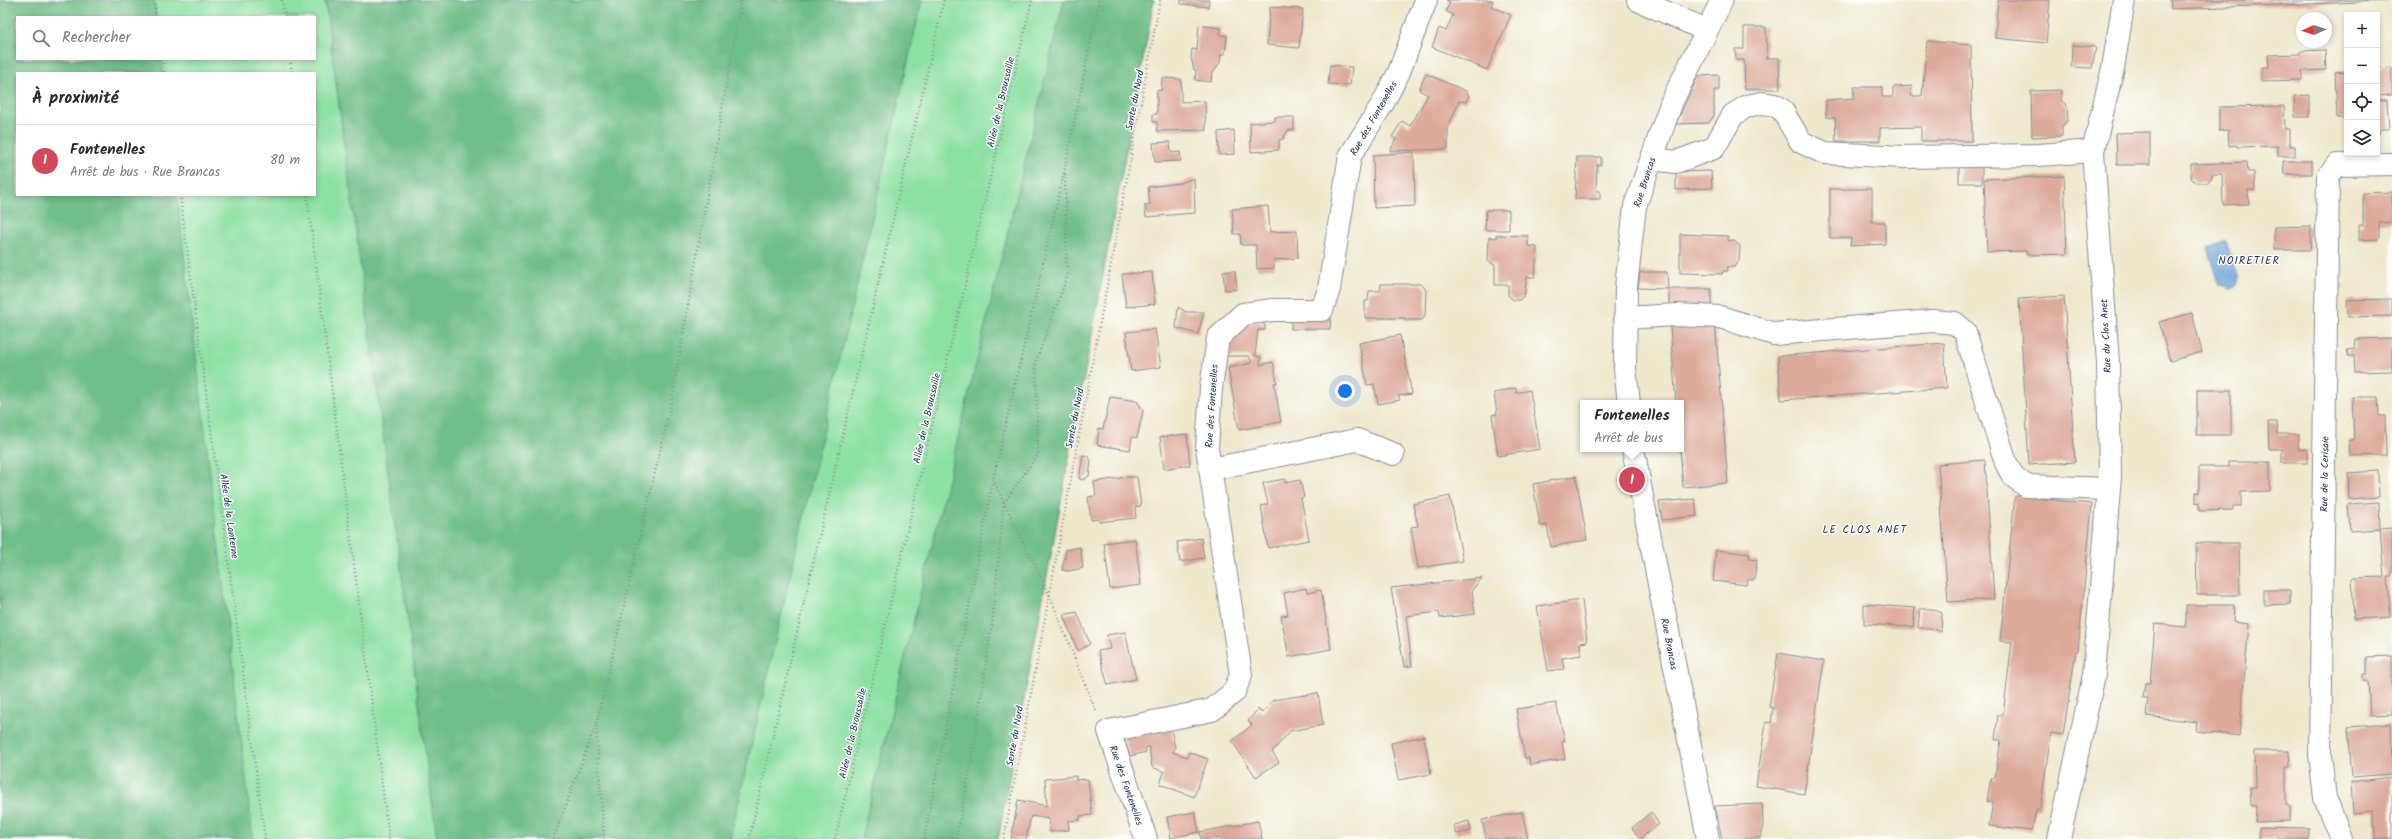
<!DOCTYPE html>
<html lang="fr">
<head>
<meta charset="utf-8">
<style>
	:root { --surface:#fff; --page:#f7f7f7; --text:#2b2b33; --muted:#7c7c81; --line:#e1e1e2; --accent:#d1495b }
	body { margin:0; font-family:Kalam,sans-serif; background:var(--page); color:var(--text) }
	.controls { position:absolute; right:12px; top:12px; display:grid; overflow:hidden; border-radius:0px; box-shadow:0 2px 6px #0003 }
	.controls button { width:36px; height:36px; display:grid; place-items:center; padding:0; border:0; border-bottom:1px solid var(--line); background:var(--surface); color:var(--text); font:20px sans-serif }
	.compass { position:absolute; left:2296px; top:12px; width:36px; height:36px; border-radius:50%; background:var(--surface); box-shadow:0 2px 6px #0003; rotate:267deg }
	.you { position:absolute; left:1345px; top:391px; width:14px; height:14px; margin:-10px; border:3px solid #fff; border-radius:50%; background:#1a73e8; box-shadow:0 0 0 6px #1a73e833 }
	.badge { display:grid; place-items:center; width:26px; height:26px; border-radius:50%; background:var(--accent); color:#fff; font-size:13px; font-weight:700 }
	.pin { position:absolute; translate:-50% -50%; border:2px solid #fff; box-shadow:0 1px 4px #0006 }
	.popup { position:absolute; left:1580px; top:400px; width:104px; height:52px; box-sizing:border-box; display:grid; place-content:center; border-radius:0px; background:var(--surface); filter:drop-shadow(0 1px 3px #0005); font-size:13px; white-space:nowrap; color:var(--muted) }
	.popup b { font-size:15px; color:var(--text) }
	.popup::after { content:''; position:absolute; left:50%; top:100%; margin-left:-8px; border:8px solid transparent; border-top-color:var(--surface) }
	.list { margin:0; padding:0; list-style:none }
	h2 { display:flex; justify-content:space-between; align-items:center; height:52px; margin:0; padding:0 16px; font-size:17px }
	h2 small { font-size:13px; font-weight:400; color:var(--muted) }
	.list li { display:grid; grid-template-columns:26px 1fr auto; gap:12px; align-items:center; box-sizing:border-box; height:72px; padding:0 16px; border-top:1px solid var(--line) }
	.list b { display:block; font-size:15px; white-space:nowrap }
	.list p { margin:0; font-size:13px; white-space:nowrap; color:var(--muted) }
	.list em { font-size:13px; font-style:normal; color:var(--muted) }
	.icon { flex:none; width:22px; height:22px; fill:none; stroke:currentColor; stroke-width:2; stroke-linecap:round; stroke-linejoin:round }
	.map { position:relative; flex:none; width:2392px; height:839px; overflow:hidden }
	.search { position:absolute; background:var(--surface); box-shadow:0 2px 6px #0003; left:16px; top:16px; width:300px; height:44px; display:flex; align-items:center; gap:10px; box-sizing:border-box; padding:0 14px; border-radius:0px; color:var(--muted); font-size:15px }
	.panel { position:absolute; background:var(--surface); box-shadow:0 2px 6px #0003; left:16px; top:72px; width:300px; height:124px; border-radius:0px }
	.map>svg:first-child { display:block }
</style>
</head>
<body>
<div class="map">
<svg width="2392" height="839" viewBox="0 0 2392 839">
	<rect width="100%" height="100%" fill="#fdfcf7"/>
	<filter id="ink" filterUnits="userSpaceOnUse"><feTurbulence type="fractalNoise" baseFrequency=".025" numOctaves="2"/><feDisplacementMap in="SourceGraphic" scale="8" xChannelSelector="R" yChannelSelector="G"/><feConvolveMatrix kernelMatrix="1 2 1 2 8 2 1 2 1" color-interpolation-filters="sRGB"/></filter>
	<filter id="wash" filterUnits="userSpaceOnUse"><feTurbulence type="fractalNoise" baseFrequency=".012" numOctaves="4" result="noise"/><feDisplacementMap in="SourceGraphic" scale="16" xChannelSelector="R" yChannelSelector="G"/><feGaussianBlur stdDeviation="0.9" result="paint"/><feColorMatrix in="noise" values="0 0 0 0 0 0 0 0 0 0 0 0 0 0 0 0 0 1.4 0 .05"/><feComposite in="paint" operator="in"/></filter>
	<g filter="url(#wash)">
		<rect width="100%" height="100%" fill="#efe8cd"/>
		<path fill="#8be0a3" stroke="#538880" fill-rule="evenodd" d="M0 0H1154L998 839H0ZM17 17H315V59H17ZM17 73H315V195H17Z"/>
		<g fill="#70be89" stroke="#467674">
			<polygon points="0,0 154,0 156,17 17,17 17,59 161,59 163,73 17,73 17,195 177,195 253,839 0,839"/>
			<polygon points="325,0 922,0 730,839 437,839"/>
			<polygon points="1064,0 1154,0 998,839 861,839"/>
		</g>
		<polygon fill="#69a0d7" stroke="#42689a" points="2226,241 2239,279 2236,286 2230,290 2222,285 2220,286 2208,248"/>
		<g id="blocks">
			<g fill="#ddab9c">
				<polygon points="1181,0 1209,0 1208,7 1181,4"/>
				<polygon points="1446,0 1491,0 1493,1 1491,6 1511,15 1487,70 1432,47 1439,28 1446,31 1453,15 1446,11 1450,2"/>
				<polygon points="1998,0 2050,0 2046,43 1995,38"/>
				<polygon points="2170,0 2387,0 2387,1 2171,9"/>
				<polygon points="1270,7 1303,9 1299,48 1267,45"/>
				<polygon points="1199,25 1221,28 1220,35 1227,36 1225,54 1221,54 1220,62 1214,72 1212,72 1211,82 1195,80 1196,70 1194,70 1191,58 1192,49 1197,50"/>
				<polygon points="1744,27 1766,27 1767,58 1779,58 1780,89 1745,89 1744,60 1736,60 1735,49 1744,49"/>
				<polygon points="1927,41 1971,45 1972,141 1921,141 1921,127 1880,128 1880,141 1836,141 1835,118 1826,117 1826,100 1854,98 1854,87 1882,87 1882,97 1893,97 1893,87 1912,86 1911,96 1922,96"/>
				<polygon points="2072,45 2096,47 2092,68 2071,67"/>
				<polygon points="2325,50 2326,70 2302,71 2302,80 2262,81 2262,67 2269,67 2268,55 2301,54 2301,51"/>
				<polygon points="1330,65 1352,67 1350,85 1328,84"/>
				<polygon points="2392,67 2392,95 2377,96 2377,68"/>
				<polygon points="2347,71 2347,118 2337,118 2335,72"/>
				<polygon points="1426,74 1466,91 1469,96 1466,102 1459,101 1448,128 1448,149 1390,151 1396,139 1392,137 1402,121 1410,126 1428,95 1419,90"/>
				<polygon points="1719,75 1719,90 1714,90 1714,116 1709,123 1676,124 1698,76"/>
				<polygon points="1162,78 1181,79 1181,102 1205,101 1206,130 1157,131 1157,122 1153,122 1153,114 1157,114 1157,90 1161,91"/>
				<polygon points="2061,90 2061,100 2067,106 2068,120 2062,126 2062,136 2032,137 2031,91"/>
				<polygon points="2309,95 2309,117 2295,117 2294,96"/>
				<polygon points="2377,100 2387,100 2389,129 2380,129 2379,134 2377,134"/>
				<polygon points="2284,106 2285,129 2290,129 2290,146 2295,146 2295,156 2278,156 2278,146 2237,147 2237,145 2229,146 2228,130 2219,131 2219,107"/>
				<polygon points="1275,117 1294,117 1294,130 1288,130 1283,139 1279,140 1279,150 1251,152 1250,123 1275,121"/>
				<polygon points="1234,130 1235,154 1219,155 1218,132"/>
				<polygon points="2150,132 2150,165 2117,165 2116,133"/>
				<polygon points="1170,142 1171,153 1180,152 1181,161 1155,162 1153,143"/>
				<polygon points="1414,152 1415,206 1374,208 1373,155"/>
				<polygon points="1577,157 1601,157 1601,165 1597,165 1596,191 1600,191 1600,199 1575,199"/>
				<polygon points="2283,161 2312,161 2312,174 2284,174"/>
				<polygon points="1982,162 1982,183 1959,183 1959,163"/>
				<polygon points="2247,162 2248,172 2254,172 2255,190 2248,190 2249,204 2223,205 2222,174 2212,174 2212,177 2207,183 2196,183 2191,178 2191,164"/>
				<polygon points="1711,171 1712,188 1676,190 1676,172"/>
				<polygon points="2064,176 2067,254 2027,255 2026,251 1987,252 1984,179"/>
				<polygon points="1194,178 1195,213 1146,217 1145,205 1150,205 1148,187 1180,183"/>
				<polygon points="1830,189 1872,189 1872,222 1885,222 1885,244 1850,246 1851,238 1830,238"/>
				<polygon points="2392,192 2392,222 2379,223 2379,239 2359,240 2359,225 2363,225 2363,193"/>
				<polygon points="1268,206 1270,232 1297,231 1298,258 1274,260 1274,268 1257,269 1256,245 1241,245 1240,234 1234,234 1232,209"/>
				<polygon points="1486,210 1509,210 1509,230 1485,230"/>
				<polygon points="2311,226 2310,250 2274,250 2274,227"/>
				<polygon points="1680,234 1728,236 1728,240 1734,241 1740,246 1739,261 1735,267 1727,267 1728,271 1723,271 1722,274 1680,273"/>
				<polygon points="1496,235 1528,236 1528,246 1537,247 1535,277 1527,277 1524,296 1519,300 1513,300 1508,295 1508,285 1495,285 1495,265 1488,261 1489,237 1496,238"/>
				<polygon points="1223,271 1235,271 1237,289 1225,290"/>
				<polygon points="1152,272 1155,304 1126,307 1122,274"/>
				<polygon points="1640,272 1667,272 1668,289 1638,288"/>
				<polygon points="1381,284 1421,284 1426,290 1425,316 1422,320 1405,320 1405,318 1365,318 1365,301 1368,301 1369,291 1380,291"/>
				<rect x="1669" y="289" width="42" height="17"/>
				<polygon points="2064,296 2075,462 2029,465 2019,299"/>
				<polygon points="2392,299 2392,316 2348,317 2347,300"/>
				<polygon points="1178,307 1186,312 1204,312 1198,334 1176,328"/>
				<polygon points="2192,313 2202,352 2170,361 2159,322"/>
				<polygon points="1291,316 1331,316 1330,329 1291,329"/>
				<polygon points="1259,322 1265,325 1265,330 1258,330 1255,356 1261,357 1260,365 1273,362 1277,383 1274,383 1281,422 1239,430 1228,368 1252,363 1249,356 1223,356 1226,342 1238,326"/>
				<polygon points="1715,322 1728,483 1683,487 1680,449 1681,403 1676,403 1670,325"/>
				<polygon points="1155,329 1161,367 1131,371 1126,332"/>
				<polygon points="1400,335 1412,394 1398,396 1400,400 1378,404 1374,384 1367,385 1359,343"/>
				<polygon points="2392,338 2392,371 2355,372 2354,356 2348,356 2347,350 2354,349 2355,339"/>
				<polygon points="1944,343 1947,388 1781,400 1778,356"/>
				<polygon points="1516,388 1516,393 1530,390 1540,449 1498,456 1492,415 1497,414 1494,393"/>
				<rect x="2197" y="390" width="34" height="45"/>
				<polygon points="1110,397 1137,401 1143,411 1137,438 1132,437 1130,450 1097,445 1099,428 1103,429"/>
				<polygon points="2352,397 2378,397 2379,416 2385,416 2386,455 2350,456 2349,440 2354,440"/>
				<polygon points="2268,422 2277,422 2278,434 2299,434 2298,449 2307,449 2307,463 2282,463 2282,449 2269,449"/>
				<polygon points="1187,434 1190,465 1164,469 1160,437"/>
				<polygon points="1083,455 1088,456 1091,461 1089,476 1083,480 1079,479"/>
				<polygon points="1985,460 1994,599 1948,602 1938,464"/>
				<polygon points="2228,462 2270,462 2270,491 2241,492 2241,506 2233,506 2233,510 2199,511 2199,503 2196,504 2196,492 2199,493 2199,467 2228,467"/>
				<polygon points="2378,471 2379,497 2349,499 2348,473"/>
				<polygon points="1576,476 1587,540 1551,547 1547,525 1540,526 1533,484"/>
				<polygon points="1127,477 1137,477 1141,506 1135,507 1136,518 1099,522 1099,519 1091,520 1088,497 1096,496 1094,482"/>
				<polygon points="1285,479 1285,483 1300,480 1304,497 1301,498 1309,540 1268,548 1261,506 1268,504 1263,483"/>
				<polygon points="1450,496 1463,561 1418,568 1411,527 1418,526 1413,504"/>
				<polygon points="2015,496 2092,504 2078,651 2076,651 2063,735 2051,733 2040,809 2036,809 2032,831 1989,826 1993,802 1987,801 1991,778 1995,778 2001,740 1995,740 1998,715 2003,715 2012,642 2000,641"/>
				<polygon points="1695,499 1697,516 1662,520 1659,502"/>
				<polygon points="2379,502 2380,529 2350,531 2348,504"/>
				<polygon points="2392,528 2392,576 2388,576 2390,617 2354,619 2352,578 2384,577 2380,529"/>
				<polygon points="1201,538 1204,558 1180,562 1177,542"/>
				<polygon points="1135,539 1141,585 1110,589 1104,543"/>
				<polygon points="2196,543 2239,543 2240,595 2197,595"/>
				<polygon points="1080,547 1083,568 1069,571 1062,570 1066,550"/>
				<polygon points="1716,550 1750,554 1749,559 1757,560 1754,580 1747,580 1746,585 1713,581"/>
				<polygon points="1482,578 1472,590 1475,614 1440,618 1439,612 1406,616 1412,666 1404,667 1391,588"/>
				<polygon points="1306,588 1307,593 1321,590 1331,649 1289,657 1281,616 1288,615 1284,593"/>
				<polygon points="2264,590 2290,590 2290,604 2264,605"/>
				<polygon points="1582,600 1587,642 1580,643 1581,655 1562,658 1564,669 1548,671 1537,606"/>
				<polygon points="1864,604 1915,608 1913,627 1864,624"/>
				<polygon points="2186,605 2234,605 2233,622 2249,624 2239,736 2196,731 2197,722 2146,716 2148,698 2143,698 2145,683 2150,683 2155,624 2186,627"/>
				<polygon points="1920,609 1932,609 1942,613 1941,632 1930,628 1918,628"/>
				<polygon points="1077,612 1090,644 1078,651 1063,615"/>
				<polygon points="1125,632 1136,679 1108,685 1098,651 1110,649 1107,635"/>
				<polygon points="1778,653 1824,661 1804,794 1756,786 1766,722 1771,723 1773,708 1769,707"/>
				<polygon points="2392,656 2392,714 2370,715 2368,681 2363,681 2363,674 2367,674 2367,657"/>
				<polygon points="1318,693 1323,725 1290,731 1272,752 1279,762 1256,777 1232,741 1252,725 1248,721 1258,709 1262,713 1273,700"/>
				<polygon points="1556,703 1565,741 1562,742 1565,759 1530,765 1529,758 1525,758 1516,709"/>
				<polygon points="1169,722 1175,747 1173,752 1187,757 1189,752 1208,759 1194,797 1160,784 1164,772 1152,767 1149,747 1145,748 1146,752 1130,756 1122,733"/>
				<polygon points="2391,724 2392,774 2352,777 2348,727"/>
				<polygon points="1424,736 1431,774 1398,780 1391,743"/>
				<polygon points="2254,751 2289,751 2290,767 2286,767 2286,805 2290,806 2290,821 2255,822 2256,806 2251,806 2250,787 2255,787"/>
				<polygon points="1076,776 1076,780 1088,779 1092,815 1080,816 1080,820 1068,821 1069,830 1050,832 1049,819 1031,816 1026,839 1011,839 1018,800 1047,806 1045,779"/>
				<polygon points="2392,777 2392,839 2375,839 2374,811 2353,813 2351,782"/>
				<polygon points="1762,804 1763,825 1760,838 1722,839 1715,806"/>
				<polygon points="1195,812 1199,832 1171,838 1167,817"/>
				<polygon points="1522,812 1528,839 1486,839 1482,820"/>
				<polygon points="1651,812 1659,824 1640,839 1632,828"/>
				<polygon points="1258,821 1262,839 1201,839 1200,832"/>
				<polygon points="1469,821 1471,831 1456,834 1454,825"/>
				<polygon points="2259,827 2309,828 2309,839 2259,839"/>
			</g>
		</g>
	</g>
	<g filter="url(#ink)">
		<use href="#blocks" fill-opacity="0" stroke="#858c96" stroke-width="1"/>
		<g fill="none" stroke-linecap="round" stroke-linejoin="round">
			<defs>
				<g id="minor">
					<polyline points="1638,0 1706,30"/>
					<polyline points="1652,159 1676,162 1714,148 1733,115 1747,106 1762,103 1775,105 1782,110 1801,142 1825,153 1903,157 2039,155 2093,151"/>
					<polyline points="1625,318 1677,315 1720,317 1774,334 1933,321 1955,323 1965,332 2006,463 2013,476 2026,486 2109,489"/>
					<polyline points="1629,403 1625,368 1626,287 1635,206 1672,101 1722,0"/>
					<polyline points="1633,449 1708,839"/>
					<polyline points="1211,469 1357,440 1393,454"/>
					<polyline points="1146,839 1109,731 1212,710 1234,692 1241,675 1207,448 1211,388 1218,338 1243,314 1273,310 1322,310 1329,289 1350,156 1383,103 1399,72 1426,0"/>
					<polyline points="2059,839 2094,675 2110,476 2108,363 2093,151 2113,68 2124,0"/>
					<polyline points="2341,839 2325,798 2320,755 2328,176 2337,165 2392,164"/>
				</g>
			</defs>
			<use href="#minor" stroke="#858c96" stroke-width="24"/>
			<g stroke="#858c96" stroke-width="2.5" stroke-dasharray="1 3" stroke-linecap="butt">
				<polyline points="154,0 156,17"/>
				<polyline points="282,0 285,17"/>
				<polyline points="162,59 164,73"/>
				<polyline points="290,59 292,73"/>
				<polyline points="180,195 265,839"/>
				<polyline points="307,195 389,839"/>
				<polyline points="993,480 1049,594 1096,711"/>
				<polyline points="553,839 595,727"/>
				<polyline points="604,839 596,726 671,404 741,0"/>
				<polyline points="749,839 944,0"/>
				<polyline points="835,839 1032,0"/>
				<polyline points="924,839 993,480 1065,168 1099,0"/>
				<polyline points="956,839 971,764 993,616 1004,503 1038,454 1036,361 1067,277 1065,173"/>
				<polyline points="1004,839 1160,0"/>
			</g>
			<use href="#minor" stroke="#fff" stroke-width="22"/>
		</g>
	</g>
	<g text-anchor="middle" stroke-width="3" stroke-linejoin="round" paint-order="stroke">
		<g font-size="10" fill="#1b2f5e" stroke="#fdfcf7">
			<text transform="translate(1134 100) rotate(-79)" y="4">Sente du Nord</text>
			<text transform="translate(1000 102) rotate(-77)" y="4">Allée de la Broussaille</text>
			<text transform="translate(1373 118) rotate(-60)" y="4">Rue des Fontenelles</text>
			<text transform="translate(1644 182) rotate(-72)" y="4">Rue Brancas</text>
			<text transform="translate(2105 336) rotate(-93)" y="4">Rue du Clos Anet</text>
			<text transform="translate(1211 406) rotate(-86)" y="4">Rue des Fontenelles</text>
			<text transform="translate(926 418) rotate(-77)" y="4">Allée de la Broussaille</text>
			<text transform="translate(1074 418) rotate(-79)" y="4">Sente du Nord</text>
			<text transform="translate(2324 474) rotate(-89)" y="4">Rue de la Cerisaie</text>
			<text transform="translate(230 516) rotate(82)" y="4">Allée de la Lanterne</text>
			<text transform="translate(1670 644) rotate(79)" y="4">Rue Brancas</text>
			<text transform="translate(852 733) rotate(-77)" y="4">Allée de la Broussaille</text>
			<text transform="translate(1014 736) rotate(-80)" y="4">Sente du Nord</text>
			<text transform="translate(1127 785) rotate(71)" y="4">Rue des Fontenelles</text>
		</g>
		<g font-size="11" letter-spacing="1" fill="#1b2f5e" stroke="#fdfcf7">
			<text x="2249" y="264">NOIRETIER</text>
			<text x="1865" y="533">LE CLOS ANET</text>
		</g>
	</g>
</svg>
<div class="controls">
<button>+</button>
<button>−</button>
<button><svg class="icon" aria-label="locate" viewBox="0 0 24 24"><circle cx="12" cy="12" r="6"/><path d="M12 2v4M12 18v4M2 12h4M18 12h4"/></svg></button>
<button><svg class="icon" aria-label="layers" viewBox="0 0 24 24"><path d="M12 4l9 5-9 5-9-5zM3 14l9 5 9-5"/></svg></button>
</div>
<svg class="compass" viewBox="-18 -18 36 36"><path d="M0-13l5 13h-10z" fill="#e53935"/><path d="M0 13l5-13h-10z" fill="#7c7c81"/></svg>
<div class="you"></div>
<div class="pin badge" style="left:1632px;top:480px">1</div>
<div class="popup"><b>Fontenelles</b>Arrêt de bus</div>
<div class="search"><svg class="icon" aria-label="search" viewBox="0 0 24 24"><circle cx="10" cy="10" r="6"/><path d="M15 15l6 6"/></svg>Rechercher</div>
<section class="panel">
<h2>À proximité<small></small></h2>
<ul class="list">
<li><span class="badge">1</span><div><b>Fontenelles</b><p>Arrêt de bus · Rue Brancas</p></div><em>80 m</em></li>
</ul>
</section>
</div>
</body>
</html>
